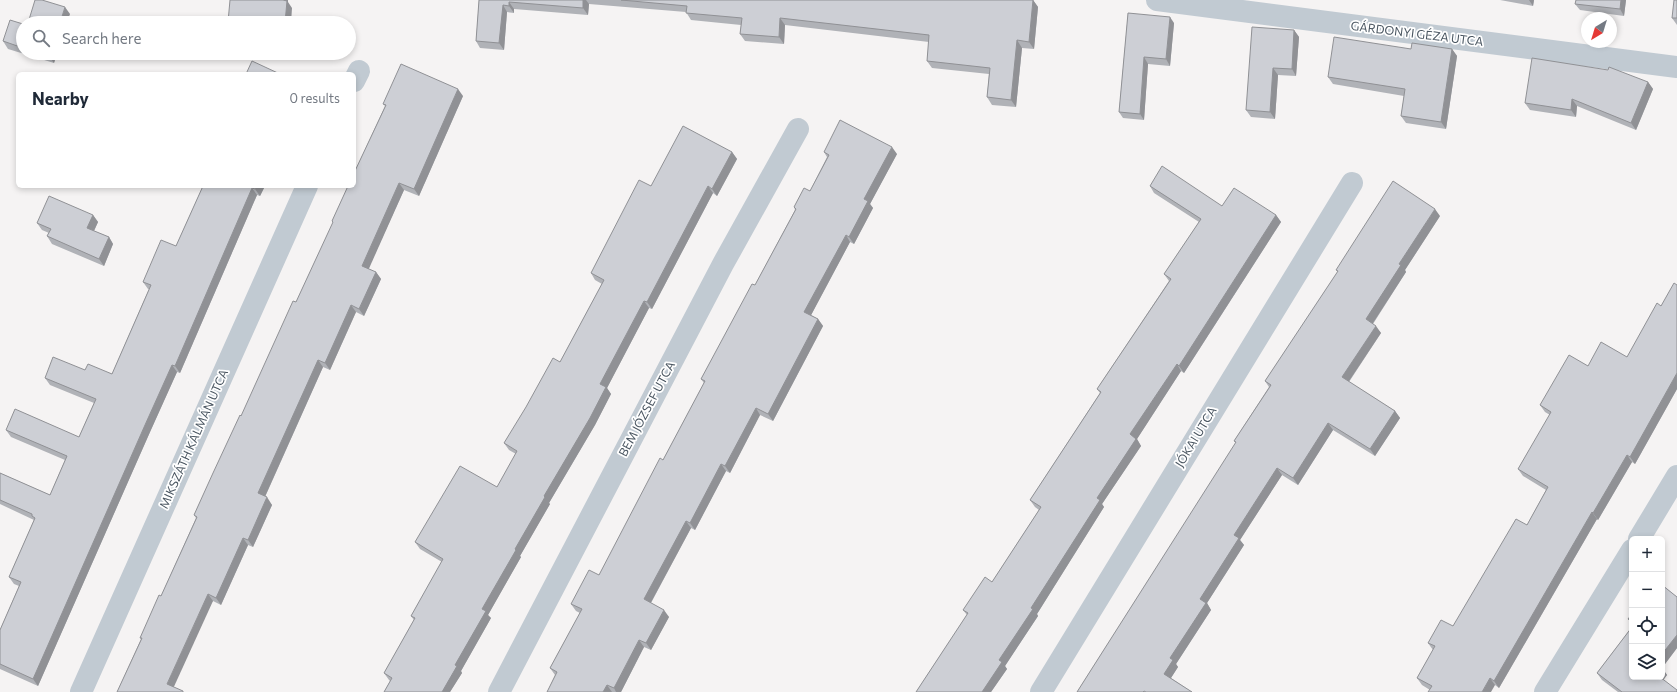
<!DOCTYPE html>
<html lang="en">
<head>
<meta charset="utf-8">
<style>
	:root { --surface:#fff; --page:#f6f6f7; --text:#1f2937; --muted:#747a83; --line:#e0e1e3 }
	body { margin:0; font-family:Commissioner,sans-serif; background:var(--page); color:var(--text) }
	.controls { position:absolute; right:12px; bottom:12px; display:grid; overflow:hidden; border-radius:6px; box-shadow:0 2px 6px #0003 }
	.controls button { width:36px; height:36px; display:grid; place-items:center; padding:0; border:0; border-bottom:1px solid var(--line); background:var(--surface); color:var(--text); font:20px sans-serif }
	.compass { position:absolute; left:1581px; top:12px; width:36px; height:36px; border-radius:50%; background:var(--surface); box-shadow:0 2px 6px #0003; rotate:218deg }
	.list { margin:0; padding:0; list-style:none }
	h2 { display:flex; justify-content:space-between; align-items:center; height:52px; margin:0; padding:0 16px; font-size:17px }
	h2 small { font-size:13px; font-weight:400; color:var(--muted) }
	.icon { flex:none; width:22px; height:22px; fill:none; stroke:currentColor; stroke-width:2; stroke-linecap:round; stroke-linejoin:round }
	.map { position:relative; flex:none; width:1677px; height:692px; overflow:hidden }
	.search { position:absolute; background:var(--surface); box-shadow:0 2px 6px #0003; left:16px; top:16px; width:340px; height:44px; display:flex; align-items:center; gap:10px; box-sizing:border-box; padding:0 14px; border-radius:22px; color:var(--muted); font-size:15px }
	.panel { position:absolute; background:var(--surface); box-shadow:0 2px 6px #0003; left:16px; top:72px; width:340px; height:116px; border-radius:6px }
	.map>svg:first-child { display:block }
</style>
</head>
<body>
<div class="map">
<svg width="1677" height="692" viewBox="0 0 1677 692">
	<rect width="100%" height="100%" fill="#f5f3f3"/>
	<g fill="none" stroke-linecap="round" stroke-linejoin="round">
		<g stroke="#c1cad2" stroke-width="22">
			<polyline points="1157,0 1677,67"/>
			<polyline points="354,81 359,71"/>
			<polyline points="1639,539 1677,476"/>
			<polyline points="81,692 307,186"/>
			<polyline points="499,692 723,264 798,129"/>
			<polyline points="1041,692 1352,183"/>
			<polyline points="1545,692 1632,550"/>
		</g>
	</g>
	<g fill="#b0b2b7">
		<polygon points="479,0 1033,0 1038,7 1034,49 1022,48 1016,107 992,105 987,97 989,74 932,68 927,61 929,42 785,25 784,44 745,41 740,34 741,25 691,20 686,12 589,4 588,15 514,9 514,13 507,12 504,50 480,48 476,41"/>
		<polygon points="1500,0 1534,0 1533,6"/>
		<polygon points="1576,0 1626,0 1624,16 1580,10 1575,4"/>
		<polygon points="1677,0 1677,25 1672,18"/>
		<polygon points="1128,13 1174,23 1170,66 1148,64 1144,120 1123,118 1119,112"/>
		<polygon points="23,24 23,53 57,53 54,63 8,49 3,41"/>
		<polygon points="1294,30 1299,37 1296,76 1278,75 1275,119 1251,117 1246,110"/>
		<polygon points="1411,49 1452,49 1457,56 1446,129 1406,123 1401,116 1404,96 1333,84 1328,77"/>
		<polygon points="1648,82 1653,89 1636,130 1577,106 1576,117 1530,110 1525,103"/>
		<polygon points="463,96 419,196 404,190 368,269 376,272 381,279 364,316 356,312 330,370 323,367 265,497 272,505 253,547 248,545 221,605 213,601 117,692 141,639 140,638 161,596 196,518 194,515 296,302 333,223 332,221 385,106 383,104"/>
		<polygon points="732,152 737,159 717,196 713,193 652,309 649,308 607,388 611,394 595,425 549,503 550,504 520,556 521,557 488,615 491,618 461,671 462,673 450,692 384,692 390,681 389,680 384,673 414,620 411,616 442,562 420,549 415,542 497,487 516,454 509,450 504,443 560,362 602,284 595,280 591,273 651,186"/>
		<polygon points="824,152 897,154 870,204 873,208 854,244 850,242 811,315 818,319 823,326 773,421 760,415 730,473 726,471 695,530 691,528 651,603 669,617 651,650 644,647 621,692 547,692 555,675 550,668 580,613 576,611 571,604 599,575 663,460 704,383 701,379 755,285 795,210 794,207 810,191 827,157"/>
		<polygon points="203,186 265,186 260,196 257,195 180,373 177,372 150,432 38,686 0,669 0,630 19,586 14,584 9,577 34,520 0,504 0,473 50,495 65,460 11,437 6,430 79,437 94,403 50,385 45,378 85,370 112,374 149,289 148,289 143,282 176,246"/>
		<polygon points="1150,186 1222,206 1276,215 1281,222 1184,373 1181,371 1137,439 1141,446 1102,504 1104,507 1037,614 1038,616 1005,666 1007,669 991,692 916,692 967,615 963,610 992,582 1039,510 1035,507 1030,500 1100,393 1097,389 1169,281 1164,274 1199,222 1154,193"/>
		<polygon points="93,215 98,222 94,231 109,237 113,244 104,266 52,244 47,236 49,233 42,230 37,223"/>
		<polygon points="1440,216 1405,270 1406,272 1373,324 1381,333 1349,382 1395,411 1400,418 1375,456 1333,430 1298,485 1282,475 1240,540 1244,545 1207,603 1211,610 1176,664 1178,667 1171,678 1192,692 1077,692 1236,443 1234,441 1269,387 1265,381 1338,272 1336,270"/>
		<polygon points="1677,285 1677,389 1635,464 1632,462 1598,520 1597,519 1499,688 1495,685 1430,690 1422,685 1417,678 1433,650 1428,643 1453,626 1527,525 1546,490 1523,476 1518,469 1550,415 1545,412 1540,405 1588,366 1627,357 1661,306"/>
		<polygon points="1662,585 1677,597 1677,648 1662,668 1667,675 1663,680 1677,692 1618,692 1602,680 1597,673 1632,627"/>
	</g>
	<g fill="#909195">
		<polygon points="283,0 288,0 288,2 292,8 291,23 285,23"/>
		<polygon points="583,0 586,0 589,4 588,15 583,8"/>
		<polygon points="1033,0 1038,7 1034,49 1029,42"/>
		<polygon points="1529,0 1534,0 1533,6"/>
		<polygon points="1621,0 1626,0 1624,16 1620,9"/>
		<polygon points="509,2 514,9 514,13 509,6"/>
		<polygon points="503,5 507,12 504,50 499,43"/>
		<polygon points="65,7 70,14 67,23 60,23"/>
		<polygon points="1170,17 1174,23 1170,66 1166,59"/>
		<polygon points="780,18 785,25 784,44 779,37"/>
		<polygon points="1294,30 1299,37 1296,76 1292,69"/>
		<polygon points="1017,40 1022,48 1016,107 1011,100"/>
		<polygon points="1452,49 1457,56 1446,129 1441,122"/>
		<polygon points="50,53 57,53 54,63 49,56"/>
		<polygon points="1144,57 1148,64 1144,120 1140,114"/>
		<polygon points="1273,68 1278,75 1275,119 1270,112"/>
		<polygon points="1648,82 1653,89 1636,130 1631,123"/>
		<polygon points="458,89 463,96 419,196 414,189"/>
		<polygon points="1572,99 1577,106 1576,117 1571,110"/>
		<polygon points="892,147 897,154 870,204 873,208 854,244 849,237 864,199"/>
		<polygon points="732,152 737,159 717,196 712,189"/>
		<polygon points="399,183 404,190 367,273 362,266"/>
		<polygon points="256,186 265,186 260,196 255,189"/>
		<polygon points="708,186 713,193 652,309 647,302"/>
		<polygon points="252,188 257,195 180,373 175,366"/>
		<polygon points="1435,209 1440,216 1405,270 1406,272 1371,326 1366,319 1399,264"/>
		<polygon points="93,215 98,222 92,235 87,228"/>
		<polygon points="1276,215 1281,222 1184,373 1179,366"/>
		<polygon points="846,235 850,242 809,319 804,312"/>
		<polygon points="109,237 113,244 104,266 99,259"/>
		<polygon points="376,272 381,279 364,316 359,309"/>
		<polygon points="644,301 649,308 607,388 611,394 595,425 549,503 550,504 520,556 521,557 488,615 491,618 461,671 462,673 450,692 442,692 482,609 544,496 600,384"/>
		<polygon points="351,305 356,312 330,370 325,363"/>
		<polygon points="818,319 823,326 773,421 768,414"/>
		<polygon points="1376,326 1381,333 1347,384 1342,377"/>
		<polygon points="318,360 323,367 263,501 258,493"/>
		<polygon points="1177,364 1181,371 1137,439 1141,446 1102,504 1104,507 1037,614 1038,616 1005,666 1007,669 991,692 982,692 999,660 1097,498 1130,434"/>
		<polygon points="172,365 177,372 150,432 38,686 33,679 145,425"/>
		<polygon points="1677,373 1677,389 1635,464 1630,457"/>
		<polygon points="756,408 760,415 730,473 725,466"/>
		<polygon points="1395,411 1400,418 1375,456 1370,449"/>
		<polygon points="1328,423 1333,430 1298,485 1293,478"/>
		<polygon points="1627,455 1632,462 1598,520 1593,513"/>
		<polygon points="721,464 726,471 695,530 690,523"/>
		<polygon points="1277,468 1282,475 1240,540 1244,545 1207,603 1211,610 1176,664 1178,667 1169,681 1164,674 1170,658 1200,599 1234,535"/>
		<polygon points="267,497 272,505 253,547 248,540"/>
		<polygon points="1592,512 1597,519 1499,688 1494,681"/>
		<polygon points="686,521 691,528 649,606 644,599"/>
		<polygon points="243,538 248,545 221,605 216,598"/>
		<polygon points="208,594 213,601 172,691 167,684"/>
		<polygon points="664,610 669,617 651,650 646,643"/>
		<polygon points="1677,635 1677,648 1662,668 1667,675 1662,682 1658,677 1662,677 1662,654"/>
		<polygon points="639,640 644,647 621,692 616,692 614,688"/>
		<polygon points="1490,678 1495,685 1491,692 1482,692"/>
		<polygon points="607,685 612,692 603,692"/>
	</g>
	<g fill="#cdcfd5" stroke="#909195">
		<polygon points="35,0 42,0 65,7 60,23 28,23"/>
		<polygon points="230,0 283,0 287,1 285,23 239,23 228,22"/>
		<polygon points="479,0 583,0 583,8 509,2 509,6 503,5 499,43 476,41"/>
		<polygon points="621,0 1033,0 1029,42 1017,40 1011,100 987,97 990,68 927,61 929,35 780,18 779,37 740,34 742,18 686,13 687,6"/>
		<polygon points="1576,0 1621,0 1620,9 1575,4"/>
		<polygon points="1674,0 1677,0 1677,18 1672,18"/>
		<polygon points="1128,13 1170,17 1166,59 1144,57 1140,114 1119,112"/>
		<polygon points="10,20 23,24 23,48 3,41"/>
		<polygon points="1252,27 1294,30 1292,69 1273,68 1270,112 1246,110"/>
		<polygon points="1334,37 1411,49 1412,43 1452,49 1441,122 1401,116 1405,89 1328,77"/>
		<polygon points="39,53 50,53 49,56"/>
		<polygon points="1532,58 1608,70 1609,67 1648,82 1631,123 1572,99 1571,110 1525,103"/>
		<polygon points="252,61 280,74 246,74"/>
		<polygon points="401,64 458,89 414,189 399,183 362,266 376,272 359,309 351,305 325,363 318,360 258,493 267,497 248,540 243,538 216,598 208,594 167,684 183,691 183,692 117,692 142,638 140,638 159,595 161,596 197,517 194,515 213,473 240,415 241,416 293,301 296,302 333,222 332,221 348,186 354,186 354,173 386,105 383,104"/>
		<polygon points="840,120 892,147 864,199 868,201 849,237 846,235 804,312 818,319 768,414 756,408 725,466 721,464 690,523 686,521 644,599 664,610 646,643 639,640 614,688 607,685 603,692 547,692 557,672 550,668 582,609 571,604 589,570 599,575 660,458 663,460 705,381 701,379 752,284 755,285 796,209 794,207 804,188 810,191 829,155 824,152"/>
		<polygon points="683,126 732,152 712,189 708,186 647,302 644,301 600,384 606,387 590,418 544,496 545,497 515,549 516,550 482,609 486,611 455,665 457,666 442,692 384,692 392,678 384,673 415,618 411,616 443,559 415,542 460,466 497,487 517,451 504,443 526,407 553,358 560,362 604,280 591,273 639,180 651,186"/>
		<polygon points="1162,166 1222,206 1234,188 1276,215 1179,366 1177,364 1130,434 1136,439 1097,498 1100,500 1031,608 1033,609 999,660 1002,662 982,692 916,692 968,613 963,610 985,577 992,582 1041,507 1030,500 1101,392 1097,389 1171,279 1164,274 1201,219 1150,186"/>
		<polygon points="1393,181 1435,209 1399,264 1401,265 1366,319 1376,326 1342,377 1395,411 1370,449 1328,423 1293,478 1277,468 1234,535 1239,538 1200,599 1206,603 1170,658 1173,660 1164,674 1192,692 1146,692 1144,691 1143,692 1077,692 1236,442 1234,441 1271,385 1265,381 1338,271 1336,270"/>
		<polygon points="203,186 256,186 255,189 252,188 175,366 172,365 145,425 33,679 0,664 0,630 21,582 9,577 35,518 32,516 32,514 0,500 0,473 50,495 67,456 6,430 15,409 79,437 96,399 45,378 53,357 85,370 88,364 112,374 151,285 143,282 161,240 176,246"/>
		<polygon points="49,196 93,215 87,228 109,237 99,259 47,236 51,229 37,223"/>
		<polygon points="1674,283 1677,285 1677,373 1630,457 1627,455 1593,513 1592,512 1494,681 1490,678 1482,692 1428,692 1432,686 1417,678 1435,646 1428,643 1441,620 1453,626 1516,519 1527,525 1548,487 1518,469 1551,412 1540,405 1569,355 1588,366 1601,342 1627,357 1657,303 1661,306"/>
		<polygon points="1662,585 1677,597 1677,635 1662,654"/>
		<polygon points="1632,614 1632,622 1628,619"/>
		<polygon points="1632,627 1632,677 1660,677 1677,690 1677,692 1622,692 1597,673"/>
	</g>
	<g text-anchor="middle" stroke-width="3.5" stroke-linejoin="round" paint-order="stroke">
		<g font-size="12" fill="#4a5661" stroke="#fff">
			<text transform="translate(1417 34) rotate(7)" y="4">GÁRDONYI GÉZA UTCA</text>
			<text transform="translate(647 409) rotate(-62)" y="4">BEM JÓZSEF UTCA</text>
			<text transform="translate(1196 437) rotate(-59)" y="4">JÓKAI UTCA</text>
			<text transform="translate(194 439) rotate(-66)" y="4">MIKSZÁTH KÁLMÁN UTCA</text>
		</g>
	</g>
</svg>
<div class="controls">
<button>+</button>
<button>−</button>
<button><svg class="icon" aria-label="locate" viewBox="0 0 24 24"><circle cx="12" cy="12" r="6"/><path d="M12 2v4M12 18v4M2 12h4M18 12h4"/></svg></button>
<button><svg class="icon" aria-label="layers" viewBox="0 0 24 24"><path d="M12 4l9 5-9 5-9-5zM3 14l9 5 9-5"/></svg></button>
</div>
<svg class="compass" viewBox="-18 -18 36 36"><path d="M0-13l5 13h-10z" fill="#e53935"/><path d="M0 13l5-13h-10z" fill="#747a83"/></svg>
<div class="search"><svg class="icon" aria-label="search" viewBox="0 0 24 24"><circle cx="10" cy="10" r="6"/><path d="M15 15l6 6"/></svg>Search here</div>
<section class="panel">
<h2>Nearby<small>0 results</small></h2>
<ul class="list">
</ul>
</section>
</div>
</body>
</html>
